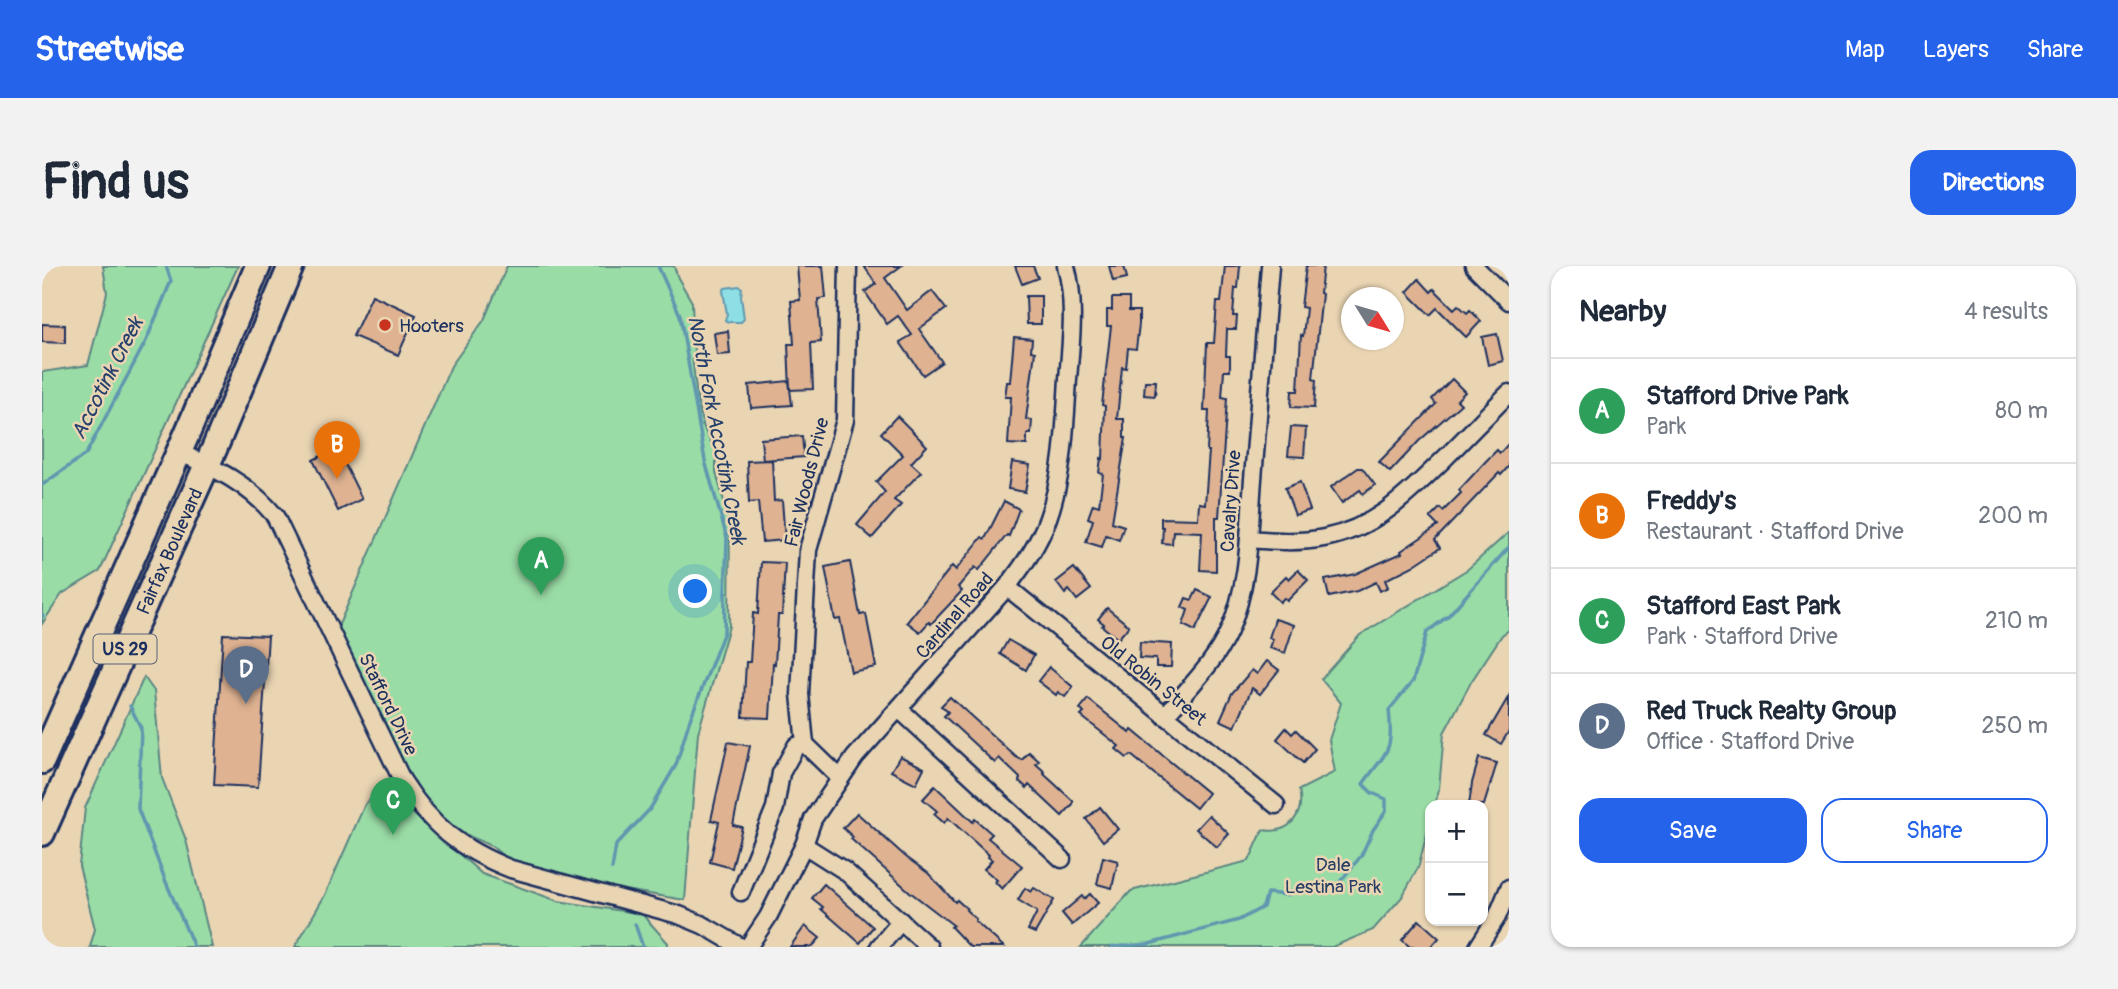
<!DOCTYPE html>
<html lang="en">
<head>
<meta charset="utf-8">
<style>
	:root { --surface:#fff; --page:#f2f2f3; --text:#1f2937; --muted:#747a83; --line:#e0e1e3; --accent:#2563eb }
	body { margin:0; font-family:Pangolin,sans-serif; background:var(--page); color:var(--text) }
	.controls { position:absolute; right:21px; bottom:21px; display:grid; overflow:hidden; border-radius:14px; box-shadow:0 2px 5px #0004 }
	.controls button { width:63px; height:63px; display:grid; place-items:center; padding:0; border:0; border-bottom:2px solid var(--line); background:var(--surface); color:var(--text); font:35px sans-serif }
	.compass { position:absolute; left:1299px; top:21px; width:63px; height:63px; border-radius:50%; background:var(--surface); box-shadow:0 2px 5px #0004; rotate:127deg }
	.you { position:absolute; left:654px; top:326px; width:24px; height:24px; margin:-18px; border:5px solid #fff; border-radius:50%; background:#1a73e8; box-shadow:0 0 0 10px #1a73e833 }
	.badge { display:grid; place-items:center; width:46px; height:46px; border-radius:50%; background:var(--accent); color:#fff; font-size:23px; font-weight:700 }
	.pin { position:absolute; translate:-50% -58px; filter:drop-shadow(0 2px 4px #0008) }
	.pin::after { content:''; position:absolute; top:37px; width:24px; height:21px; background:inherit; clip-path:polygon(0 0,100% 0,50% 100%) }
	.list { margin:0; padding:0; list-style:none }
	h2 { display:flex; justify-content:space-between; align-items:center; height:91px; margin:0; padding:0 28px; font-size:30px }
	h2 small { font-size:23px; font-weight:400; color:var(--muted) }
	.list li { display:grid; grid-template-columns:46px 1fr auto; gap:21px; align-items:center; box-sizing:border-box; height:105px; padding:0 28px; border-top:2px solid var(--line) }
	.list b { display:block; font-size:26px; white-space:nowrap }
	.list p { margin:0; font-size:23px; white-space:nowrap; color:var(--muted) }
	.list em { font-size:23px; font-style:normal; color:var(--muted) }
	.actions { display:flex; gap:14px; padding:21px 28px }
	.actions a { flex:1; padding:16px 0; border:2px solid var(--accent); border-radius:21px; text-align:center; font-size:24px; color:var(--accent) }
	.actions .main { background:var(--accent); color:#fff }
	.map { position:relative; flex:none; width:1467px; height:681px; overflow:hidden; border-radius:21px }
	header { display:flex; align-items:center; gap:42px; box-sizing:border-box; height:98px; padding:0 35px; background:var(--accent); color:#fff }
	header strong { font-size:33px }
	nav { display:flex; gap:38px; margin-inline-start:auto; font-size:24px }
	.intro { display:flex; align-items:center; justify-content:space-between; box-sizing:border-box; height:168px; padding:0 42px }
	h1 { margin:0; font-size:49px }
	.button { padding:18px 32px; border-radius:21px; background:var(--accent); color:#fff; font-size:24px; font-weight:700 }
	main { display:flex; gap:42px; padding:0 42px }
	aside { flex:1; background:var(--surface); border-radius:21px; box-shadow:0 2px 5px #0004 }
	.map>svg:first-child { display:block }
</style>
</head>
<body>
<header>
<strong>Streetwise</strong>
<nav><a>Map</a><a>Layers</a><a>Share</a></nav>
</header>
<div class="intro"><h1>Find us</h1><a class="button">Directions</a></div>
<main>
<div class="map">
<svg width="1467" height="681" viewBox="0 0 1467 681">
	<rect width="100%" height="100%" fill="#ead5b3"/>
	<filter id="ink" filterUnits="userSpaceOnUse"><feTurbulence type="fractalNoise" baseFrequency=".0143" numOctaves="2"/><feDisplacementMap in="SourceGraphic" scale="14" xChannelSelector="R" yChannelSelector="G"/><feConvolveMatrix kernelMatrix="1 2 1 2 8 2 1 2 1" color-interpolation-filters="sRGB"/></filter>
	<g filter="url(#ink)">
		<g fill="#9adca6" stroke="#5a8682" stroke-width="2">
			<polygon points="61,0 196,0 58,305 20,328 0,358 0,106 46,99 65,27"/>
			<path d="M465 0H632L636 12 650 36 652 88 650 92C655 122 654 160 674 183V206L688 257 687 360 656 467 643 634 541 617 469 597 451 581 385 550 292 370 409 100 442 54Z"/>
			<path d="M1467 266V364L1460 369 1429 416 1402 467 1397 523 1393 539H1388V556L1376 602 1360 631 1331 664 1290 681H1039L1089 625 1207 595 1221 564C1247 569 1263 549 1257 524L1293 506 1287 474 1299 437 1279 413 1318 369 1426 303Z"/>
			<polygon points="102,411 112,425 120,512 144,574 170,681 48,681 53,663 37,600 43,542"/>
			<polygon points="342,522 440,608 516,635 600,648 626,677 626,681 253,681 283,629 323,538"/>
		</g>
		<polygon fill="#8ddee5" stroke="#5f98af" stroke-width="2" points="697,20 700,22 699,30 702,53 699,56 685,56 683,54 685,48 681,25 683,22"/>
		<g fill="none" stroke-linecap="round" stroke-linejoin="round">
			<g stroke="#5f98af" stroke-width="3.5">
				<polyline points="0,219 44,188 104,75 129,15 124,0"/>
				<polyline points="0,348 1,350"/>
				<polyline points="88,440 99,462 96,543 124,616 152,681"/>
				<polyline points="570,603 574,579 608,543 634,499 647,456 682,366 685,272 663,195 638,49 616,0"/>
				<polyline points="593,658 601,681"/>
				<path d="M1070 681 1107 678 1197 654 1221 641 1225 627 1245 629 1262 619 1292 623 1319 590 1331 564 1344 545V533L1330 527 1321 518C1344 485 1352 488 1347 444L1371 415 1385 366 1406 350 1467 281"/>
			</g>
		</g>
		<g fill="#dfb392" stroke="#1b2f5e" stroke-width="2">
			<polygon points="755,0 781,0 784,32 776,33 779,76 769,77 771,123 748,124 746,78 752,78 749,35 758,34"/>
			<polygon points="822,0 859,0 843,12 865,44 890,25 904,43 877,63 900,96 881,109 858,76 870,69 856,50 845,58 823,26 834,18"/>
			<polygon points="973,0 991,0 996,12 980,18"/>
			<polygon points="1067,0 1082,0 1085,12 1071,15"/>
			<polygon points="1183,0 1198,0 1196,22 1193,22 1191,50 1195,50 1194,63 1185,63 1184,90 1188,90 1188,105 1182,105 1180,131 1185,132 1177,251 1174,251 1174,305 1158,304 1160,266 1131,265 1130,278 1120,277 1121,261 1119,261 1119,252 1156,253 1157,237 1163,238 1167,185 1165,185 1167,145 1162,145 1165,77 1172,77 1175,36 1179,36"/>
			<polygon points="1264,0 1281,0 1278,27 1280,28 1271,113 1274,114 1272,142 1249,141 1250,125 1256,125 1259,69 1261,70 1264,42 1259,41"/>
			<polygon points="1377,13 1389,26 1392,23 1412,43 1416,39 1425,47 1428,44 1439,55 1424,71 1395,42 1388,49 1365,26"/>
			<polygon points="330,29 374,49 356,89 311,70"/>
			<polygon points="984,30 999,30 999,58 985,58"/>
			<polygon points="1070,32 1087,32 1087,45 1097,45 1097,58 1094,83 1086,82 1084,102 1080,101 1075,153 1082,153 1082,172 1084,172 1070,256 1082,260 1077,274 1064,269 1060,281 1044,276 1051,254 1046,252 1051,238 1057,240 1061,208 1057,207 1059,192 1061,193 1063,140 1060,139 1069,60 1065,60 1065,44 1070,44"/>
			<polygon points="0,58 23,59 23,77 0,76"/>
			<polygon points="686,65 688,88 675,89 672,67"/>
			<polygon points="1455,68 1461,95 1446,99 1440,71"/>
			<polygon points="972,71 990,73 989,85 993,86 984,153 990,154 989,168 985,168 985,179 966,178 969,131 963,131 965,116 968,116"/>
			<polygon points="1410,113 1423,126 1415,134 1419,138 1377,175 1348,206 1337,196 1394,138 1390,133"/>
			<polygon points="747,115 750,139 709,142 707,119"/>
			<polygon points="1103,115 1114,115 1113,130 1102,129"/>
			<polygon points="855,150 885,180 869,197 879,206 852,234 859,239 830,272 815,259 843,226 834,216 861,189 839,167"/>
			<polygon points="1249,161 1264,162 1262,191 1246,190"/>
			<polygon points="760,170 762,191 721,194 719,173"/>
			<polygon points="1467,177 1467,200 1459,209 1457,207 1393,274 1398,282 1371,300 1343,314 1346,321 1338,325 1334,316 1315,325 1287,331 1283,314 1313,308 1360,287 1359,285 1396,260 1388,252 1398,242 1401,245 1419,227 1417,224 1444,195 1455,184 1458,187"/>
			<polygon points="295,182 320,233 296,245 271,194"/>
			<polygon points="730,194 732,235 740,234 743,274 720,276 716,236 707,237 705,195"/>
			<polygon points="970,196 988,199 983,226 966,223"/>
			<polygon points="1316,202 1320,202 1333,219 1321,228 1318,224 1300,237 1289,221"/>
			<polygon points="1258,216 1268,244 1253,249 1243,222"/>
			<polygon points="962,235 977,243 967,270 965,269 937,304 933,301 916,321 920,325 889,358 887,356 878,366 865,356 910,300 914,304 940,271 943,273"/>
			<polygon points="719,296 743,297 740,349 736,349 733,398 731,397 728,452 701,451 704,396 708,396 711,347 716,348"/>
			<polygon points="808,296 818,349 824,348 834,401 809,406 798,353 793,354 783,301"/>
			<polygon points="1032,302 1049,323 1035,334 1027,324 1023,328 1014,316"/>
			<polygon points="1256,304 1266,314 1245,335 1242,332 1238,336 1228,326 1244,310 1247,313"/>
			<polygon points="1155,324 1170,331 1153,365 1141,359 1146,344 1140,341 1144,332 1150,334"/>
			<polygon points="1065,342 1087,360 1076,373 1060,360 1062,358 1056,353"/>
			<polygon points="1233,353 1252,359 1243,387 1228,382 1231,373 1227,372"/>
			<polygon points="181,368 226,370 216,521 172,519"/>
			<polygon points="966,374 992,389 984,404 958,388"/>
			<polygon points="1098,376 1130,378 1129,401 1114,401 1114,393 1097,392"/>
			<polygon points="1225,395 1237,404 1218,428 1210,422 1193,461 1178,454 1190,427 1210,404 1215,408"/>
			<polygon points="1007,401 1031,421 1023,431 1016,426 1014,429 996,415"/>
			<polygon points="1467,430 1467,465 1459,478 1444,469"/>
			<polygon points="908,431 974,491 980,494 987,486 997,495 994,498 1003,506 1002,508 1031,535 1031,538 1020,550 987,519 985,522 977,515 978,512 957,492 953,497 902,450 906,446 899,440"/>
			<polygon points="1046,433 1088,467 1090,464 1166,527 1154,542 1089,489 1085,492 1074,483 1077,480 1039,450 1042,447 1038,443"/>
			<polygon points="1244,462 1250,468 1254,464 1273,483 1261,497 1235,473"/>
			<polygon points="686,476 708,480 691,559 700,561 690,602 668,596 677,556 669,554"/>
			<polygon points="858,490 882,502 874,518 849,505"/>
			<polygon points="1437,492 1455,497 1442,539 1427,539 1430,517"/>
			<polygon points="893,520 931,556 933,553 950,568 946,572 980,600 960,623 953,616 955,614 942,603 950,594 946,591 947,589 906,552 902,557 892,548 895,545 881,533"/>
			<polygon points="1058,541 1076,563 1061,575 1044,553"/>
			<polygon points="815,547 864,591 886,607 913,636 915,634 925,643 924,644 934,653 933,655 962,681 928,681 909,661 911,659 868,626 809,573 811,571 801,562"/>
			<polygon points="1167,549 1187,568 1175,581 1154,563"/>
			<polygon points="1061,591 1076,595 1070,622 1055,618"/>
			<polygon points="782,618 831,661 818,677 779,643 781,641 770,632"/>
			<polygon points="983,622 989,626 992,622 1012,634 993,667 986,664 995,646 976,634"/>
			<polygon points="1048,628 1056,637 1030,659 1020,647 1040,630 1042,633"/>
			<polygon points="1377,654 1397,672 1389,681 1368,681 1360,674"/>
			<polygon points="763,660 778,672 770,681 748,681"/>
		</g>
		<g fill="none" stroke-linecap="round" stroke-linejoin="round">
			<defs>
				<g id="minor">
					<polyline points="1432,0 1467,35"/>
					<path d="M136 186C173 202 207 218 233 250L360 514C389 560 418 583 469 603L637 649 661 659 699 681"/>
					<path d="M1207 273C1232 275 1257 277 1282 272 1334 262 1366 228 1402 193 1424 171 1445 149 1467 127"/>
					<polyline points="965,321 1234,539"/>
					<polyline points="857,443 1020,593"/>
					<path d="M1123 450C1145 423 1173 397 1187 365 1208 317 1207 264 1211 213 1216 142 1222 71 1228 0"/>
					<polyline points="798,512 763,478 758,428 766,284 803,154 806,0"/>
					<polyline points="762,579 803,605 887,681"/>
					<polyline points="699,626 733,542 739,507 754,480 763,478"/>
					<path d="M706 681 726 651 762 579 771 553 813 491 965 321C981 300 997 278 1006 252 1022 207 1023 160 1026 113 1029 75 1034 37 1024 0"/>
					<polyline points="837,681 859,655"/>
					<polyline points="1436,681 1455,651 1467,622"/>
				</g>
				<g id="primary">
					<polyline points="0,495 145,168 216,0"/>
					<polyline points="0,567 173,181 249,0"/>
				</g>
			</defs>
			<use href="#minor" stroke="#1b2f5e" stroke-width="21"/>
			<use href="#primary" stroke="#1b2f5e" stroke-width="30"/>
			<use href="#minor" stroke="#ead5b3" stroke-width="16"/>
			<use href="#primary" stroke="#ead5b3" stroke-width="24"/>
		</g>
	</g>
	<circle fill="#c8321e" stroke="#ead5b3" stroke-width="2.5" cx="343" cy="59" r="7"/>
	<g text-anchor="middle" stroke-width="5" stroke-linejoin="round" paint-order="stroke">
		<rect fill="#ead5b3" stroke="#596178" stroke-width="2" x="51.5" y="368.5" width="63" height="29" rx="5"/>
		<g font-size="18" font-weight="bold" fill="#1b2f5e">
			<text x="83" y="389">US 29</text>
		</g>
		<g font-size="19" fill="#1b2f5e" stroke="#ead5b3" text-anchor="start">
			<text x="357" y="66">Hooters</text>
		</g>
		<g font-size="19" fill="#1b2f5e" stroke="#ead5b3">
			<text transform="translate(764 216) rotate(-76)" y="7">Fair Woods Drive</text>
			<text transform="translate(1188 235) rotate(-86)" y="7">Cavalry Drive</text>
			<text transform="translate(127 285) rotate(-66)" y="7">Fairfax Boulevard</text>
			<text transform="translate(912 349) rotate(-49)" y="7">Cardinal Road</text>
			<text transform="translate(1112 414) rotate(39)" y="7">Old Robin Street</text>
			<text transform="translate(347 438) rotate(64)" y="7">Stafford Drive</text>
		</g>
		<g font-size="19" fill="#284065" stroke="#ead5b3">
			<text x="1291" y="605">Dale<tspan x="1291" dy="22">Lestina Park</tspan></text>
		</g>
		<g font-size="21" font-style="italic" fill="#26406c" stroke="#ead5b3">
			<text transform="translate(65 112) rotate(-63)" y="7">Accotink Creek</text>
			<text transform="translate(675 164) rotate(79)" y="7">North Fork Accotink Creek</text>
		</g>
	</g>
</svg>
<div class="controls">
<button>+</button>
<button>−</button>
</div>
<svg class="compass" viewBox="-18 -18 36 36"><path d="M0-13l5 13h-10z" fill="#e53935"/><path d="M0 13l5-13h-10z" fill="#747a83"/></svg>
<div class="you"></div>
<div class="pin badge" style="left:499px;top:329px;background:#2e9e5b">A</div>
<div class="pin badge" style="left:295px;top:213px;background:#e8710a">B</div>
<div class="pin badge" style="left:351px;top:569px;background:#2e9e5b">C</div>
<div class="pin badge" style="left:204px;top:438px;background:#5c6f8a">D</div>
</div>
<aside>
<h2>Nearby<small>4 results</small></h2>
<ul class="list">
<li><span class="badge" style="background:#2e9e5b">A</span><div><b>Stafford Drive Park</b><p>Park</p></div><em>80 m</em></li>
<li><span class="badge" style="background:#e8710a">B</span><div><b>Freddy's</b><p>Restaurant · Stafford Drive</p></div><em>200 m</em></li>
<li><span class="badge" style="background:#2e9e5b">C</span><div><b>Stafford East Park</b><p>Park · Stafford Drive</p></div><em>210 m</em></li>
<li><span class="badge" style="background:#5c6f8a">D</span><div><b>Red Truck Realty Group</b><p>Office · Stafford Drive</p></div><em>250 m</em></li>
</ul>
<div class="actions"><a class="main">Save</a><a>Share</a></div>
</aside>
</main>
</body>
</html>
